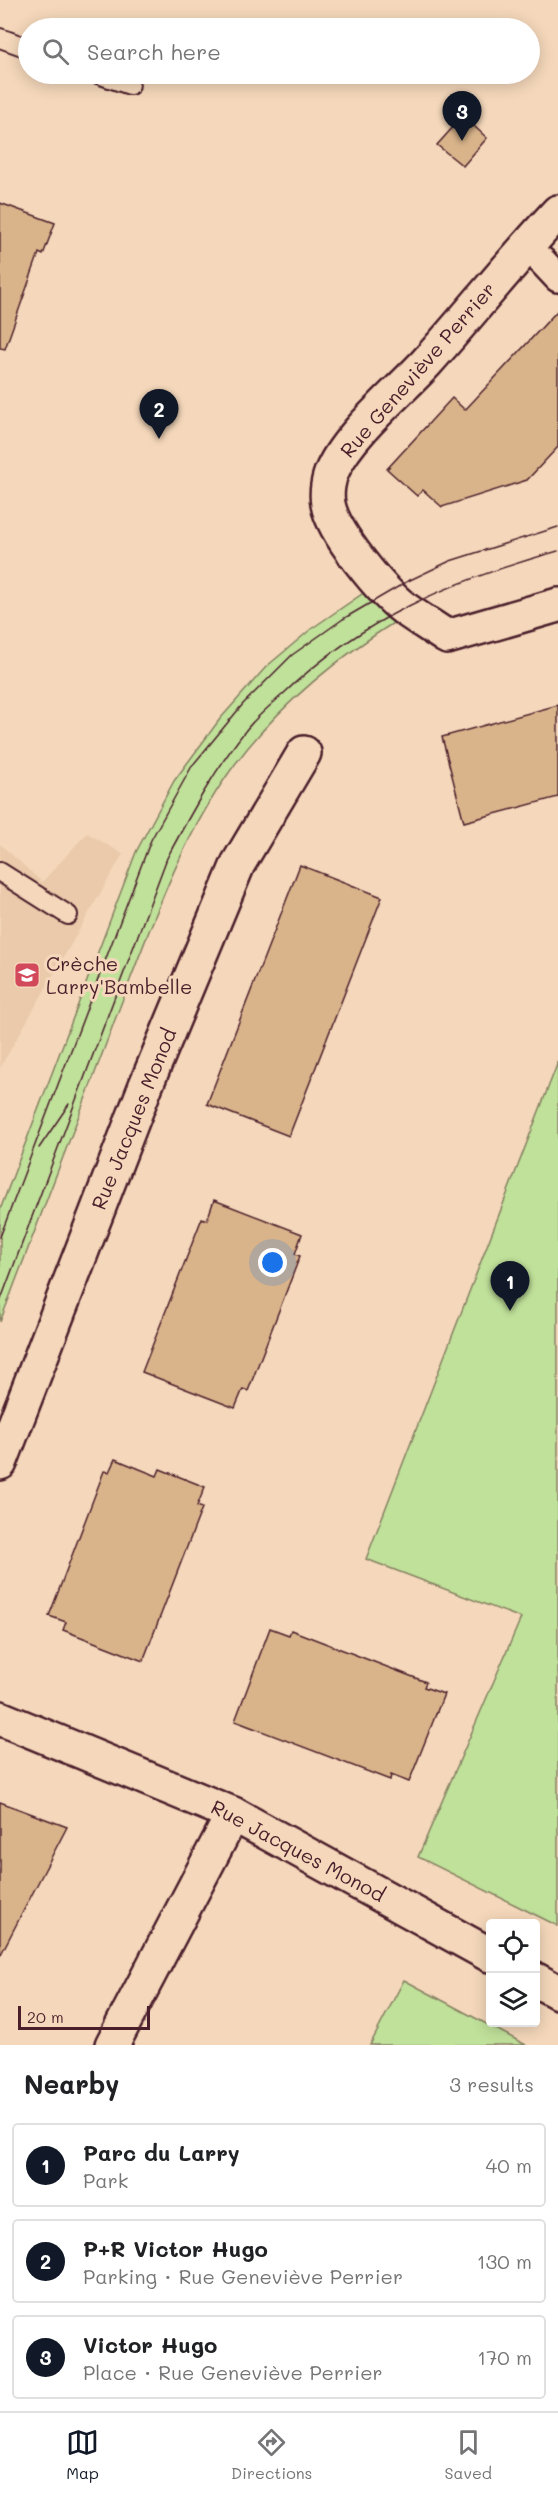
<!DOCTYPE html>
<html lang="en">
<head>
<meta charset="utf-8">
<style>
	:root { --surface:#fff; --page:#f6f6f6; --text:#202124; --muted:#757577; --line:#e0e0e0; --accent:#111827 }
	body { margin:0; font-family:Mali,sans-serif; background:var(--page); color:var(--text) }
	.controls { position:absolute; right:18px; bottom:18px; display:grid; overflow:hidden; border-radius:6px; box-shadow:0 3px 15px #0003 }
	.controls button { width:54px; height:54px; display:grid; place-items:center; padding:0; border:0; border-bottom:2px solid var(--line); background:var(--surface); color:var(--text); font:30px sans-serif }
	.scale { position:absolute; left:18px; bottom:15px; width:132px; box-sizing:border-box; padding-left:6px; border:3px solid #4a1f2b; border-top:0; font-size:16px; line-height:21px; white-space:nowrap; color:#4a1f2b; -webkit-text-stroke:4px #f5d8bb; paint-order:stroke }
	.you { position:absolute; left:273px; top:1263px; width:21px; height:21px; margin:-15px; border:4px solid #fff; border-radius:50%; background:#1a73e8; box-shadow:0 0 0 9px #1a73e833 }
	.badge { display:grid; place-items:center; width:39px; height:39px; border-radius:50%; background:var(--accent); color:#fff; font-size:20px; font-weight:700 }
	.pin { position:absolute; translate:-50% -50px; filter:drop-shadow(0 2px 3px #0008) }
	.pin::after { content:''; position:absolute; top:32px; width:21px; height:18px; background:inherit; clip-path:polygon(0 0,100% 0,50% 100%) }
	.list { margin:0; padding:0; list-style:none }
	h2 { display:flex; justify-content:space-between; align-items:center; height:78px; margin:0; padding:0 24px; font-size:26px }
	h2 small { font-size:20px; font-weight:400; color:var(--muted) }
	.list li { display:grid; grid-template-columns:39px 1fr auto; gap:18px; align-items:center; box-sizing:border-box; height:84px; margin:0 12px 12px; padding:0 12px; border:2px solid var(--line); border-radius:6px }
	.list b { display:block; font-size:22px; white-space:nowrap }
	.list p { margin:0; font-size:20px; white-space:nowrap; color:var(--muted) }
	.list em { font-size:20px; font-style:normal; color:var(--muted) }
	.icon { flex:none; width:33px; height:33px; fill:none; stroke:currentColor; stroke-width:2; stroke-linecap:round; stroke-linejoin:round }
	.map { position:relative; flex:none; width:558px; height:2045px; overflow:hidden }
	.search { position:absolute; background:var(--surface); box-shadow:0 3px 15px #0003; left:18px; right:18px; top:18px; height:66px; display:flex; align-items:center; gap:15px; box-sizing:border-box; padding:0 21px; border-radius:33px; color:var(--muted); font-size:22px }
	.sheet { height:366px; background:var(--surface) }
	nav { display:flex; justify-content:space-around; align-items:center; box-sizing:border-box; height:84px; border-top:2px solid var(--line); background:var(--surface); font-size:16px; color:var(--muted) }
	nav a { display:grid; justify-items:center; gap:3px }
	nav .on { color:var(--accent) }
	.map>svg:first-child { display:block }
</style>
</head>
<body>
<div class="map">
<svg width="558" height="2045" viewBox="0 0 558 2045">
	<rect width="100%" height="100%" fill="#f5d8bb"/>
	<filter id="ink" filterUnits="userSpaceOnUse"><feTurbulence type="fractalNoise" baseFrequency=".0167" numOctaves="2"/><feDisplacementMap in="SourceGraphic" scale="12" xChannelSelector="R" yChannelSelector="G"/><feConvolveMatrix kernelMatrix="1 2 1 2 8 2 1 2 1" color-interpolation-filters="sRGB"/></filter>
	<g filter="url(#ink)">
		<polygon fill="#eacaaa" points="87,833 123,854 0,1068 0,844 42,882"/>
		<g fill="#c0e19a" stroke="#858062" stroke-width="1.5">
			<path d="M368 590 401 618C337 658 278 705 233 767 179 841 149 932 116 1017 78 1119 39 1221 0 1322V1210L136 852 174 781 220 719 266 667 311 629Z"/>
			<polygon points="558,1062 558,1926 418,1857 521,1618 366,1559"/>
			<polygon points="404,1980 526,2045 370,2045"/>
		</g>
		<g fill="#d9b48b" stroke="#4a1f2b" stroke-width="1.5">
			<polygon points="463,116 487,138 463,166 437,145"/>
			<polygon points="0,203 55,223 43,255 39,253 5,349 0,348"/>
			<polygon points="558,310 558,447 527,480 442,507 423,490 417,496 387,469 452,398 465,410"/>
			<polygon points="558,705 558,797 464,822 442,737"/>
			<polygon points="300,865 382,897 289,1136 207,1104"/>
			<polygon points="214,1200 302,1234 295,1254 300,1256 248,1391 243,1389 235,1408 142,1372 202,1218 207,1220"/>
			<polygon points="115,1459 157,1476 160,1469 205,1487 197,1506 202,1508 143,1661 63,1630 66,1622 49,1616 104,1471 109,1472"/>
			<polygon points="270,1628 289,1635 291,1630 426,1682 424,1687 444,1694 409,1782 391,1775 390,1780 235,1721"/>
			<polygon points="0,1802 67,1827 0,1956"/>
		</g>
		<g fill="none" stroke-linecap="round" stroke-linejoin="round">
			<defs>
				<g id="service">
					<polyline points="0,38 28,48"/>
					<polyline points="98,74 130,85"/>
					<polyline points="0,872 68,915"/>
				</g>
				<polyline id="pedestrian" points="542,261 558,278"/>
				<g id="minor">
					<path d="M558 212C512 261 471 313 426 363 399 392 349 434 333 469 328 479 326 493 328 504 333 533 382 592 405 609 419 619 434 628 447 637L558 605"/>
					<polyline points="0,1463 146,1085 238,864 304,753"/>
					<polyline points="0,1718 233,1814 490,1955"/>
					<polyline points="536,1980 558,1992"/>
					<polyline points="112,2045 233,1814"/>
				</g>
			</defs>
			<use href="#service" stroke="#4a1f2b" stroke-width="22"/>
			<use href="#pedestrian" stroke="#4a1f2b" stroke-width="32"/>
			<use href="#minor" stroke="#4a1f2b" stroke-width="38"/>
			<use href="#service" stroke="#f5d8bb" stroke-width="18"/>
			<use href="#pedestrian" stroke="#f5d8bb" stroke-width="27"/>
			<use href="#minor" stroke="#f5d8bb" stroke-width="33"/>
			<g stroke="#4a1f2b" stroke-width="1.5">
				<polyline points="39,1148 69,1104"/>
				<polyline points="0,1237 151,840 192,766 243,704 292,655 343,619 408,581 450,561 558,527"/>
				<path d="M0 1302 167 858C191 813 215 769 246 730 256 717 270 706 282 695 363 617 452 581 558 551"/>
			</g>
		</g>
	</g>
	<defs>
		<symbol id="school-square" viewBox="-11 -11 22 22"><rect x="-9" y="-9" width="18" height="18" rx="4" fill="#d1495b" stroke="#f5d8bb"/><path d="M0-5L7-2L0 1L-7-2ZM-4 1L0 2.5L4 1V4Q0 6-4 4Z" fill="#fff"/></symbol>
	</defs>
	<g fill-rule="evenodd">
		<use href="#school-square" x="12" y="960" width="30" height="30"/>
	</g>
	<g text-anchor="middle" stroke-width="6" stroke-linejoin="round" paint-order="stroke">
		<g font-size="20" fill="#4a1f2b" stroke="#f5d8bb">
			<text transform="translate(418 370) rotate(-49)" y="7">Rue Geneviève Perrier</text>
			<text transform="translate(134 1119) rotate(-68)" y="7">Rue Jacques Monod</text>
			<text transform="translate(298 1851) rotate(28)" y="7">Rue Jacques Monod</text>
		</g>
		<g font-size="20" fill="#4a1f2b" stroke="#f5d8bb" text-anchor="start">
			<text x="46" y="971">Crèche<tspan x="46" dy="23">Larry'Bambelle</tspan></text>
		</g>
	</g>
</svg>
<div class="controls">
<button><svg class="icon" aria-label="locate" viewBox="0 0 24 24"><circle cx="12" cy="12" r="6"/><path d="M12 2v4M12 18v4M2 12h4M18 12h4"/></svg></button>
<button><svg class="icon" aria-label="layers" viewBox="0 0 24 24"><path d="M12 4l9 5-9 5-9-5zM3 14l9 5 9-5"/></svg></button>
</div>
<div class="scale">20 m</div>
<div class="you"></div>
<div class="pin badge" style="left:510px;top:1311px">1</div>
<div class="pin badge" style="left:159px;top:439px">2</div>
<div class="pin badge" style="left:462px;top:141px">3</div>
<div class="search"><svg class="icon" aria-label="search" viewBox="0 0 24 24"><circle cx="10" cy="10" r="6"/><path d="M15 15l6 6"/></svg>Search here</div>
</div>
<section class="sheet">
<h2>Nearby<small>3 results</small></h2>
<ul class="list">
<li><span class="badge">1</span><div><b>Parc du Larry</b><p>Park</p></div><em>40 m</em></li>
<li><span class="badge">2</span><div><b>P+R Victor Hugo</b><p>Parking · Rue Geneviève Perrier</p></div><em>130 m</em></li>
<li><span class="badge">3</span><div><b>Victor Hugo</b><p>Place · Rue Geneviève Perrier</p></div><em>170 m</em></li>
</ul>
</section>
<nav>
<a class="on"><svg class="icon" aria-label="map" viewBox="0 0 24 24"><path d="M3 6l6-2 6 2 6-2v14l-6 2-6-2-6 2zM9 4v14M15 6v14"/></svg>Map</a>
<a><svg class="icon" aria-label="directions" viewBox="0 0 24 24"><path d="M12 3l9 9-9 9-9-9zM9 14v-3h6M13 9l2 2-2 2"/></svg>Directions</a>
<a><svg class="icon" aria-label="saved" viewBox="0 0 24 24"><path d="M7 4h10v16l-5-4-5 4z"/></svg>Saved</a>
</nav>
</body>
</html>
